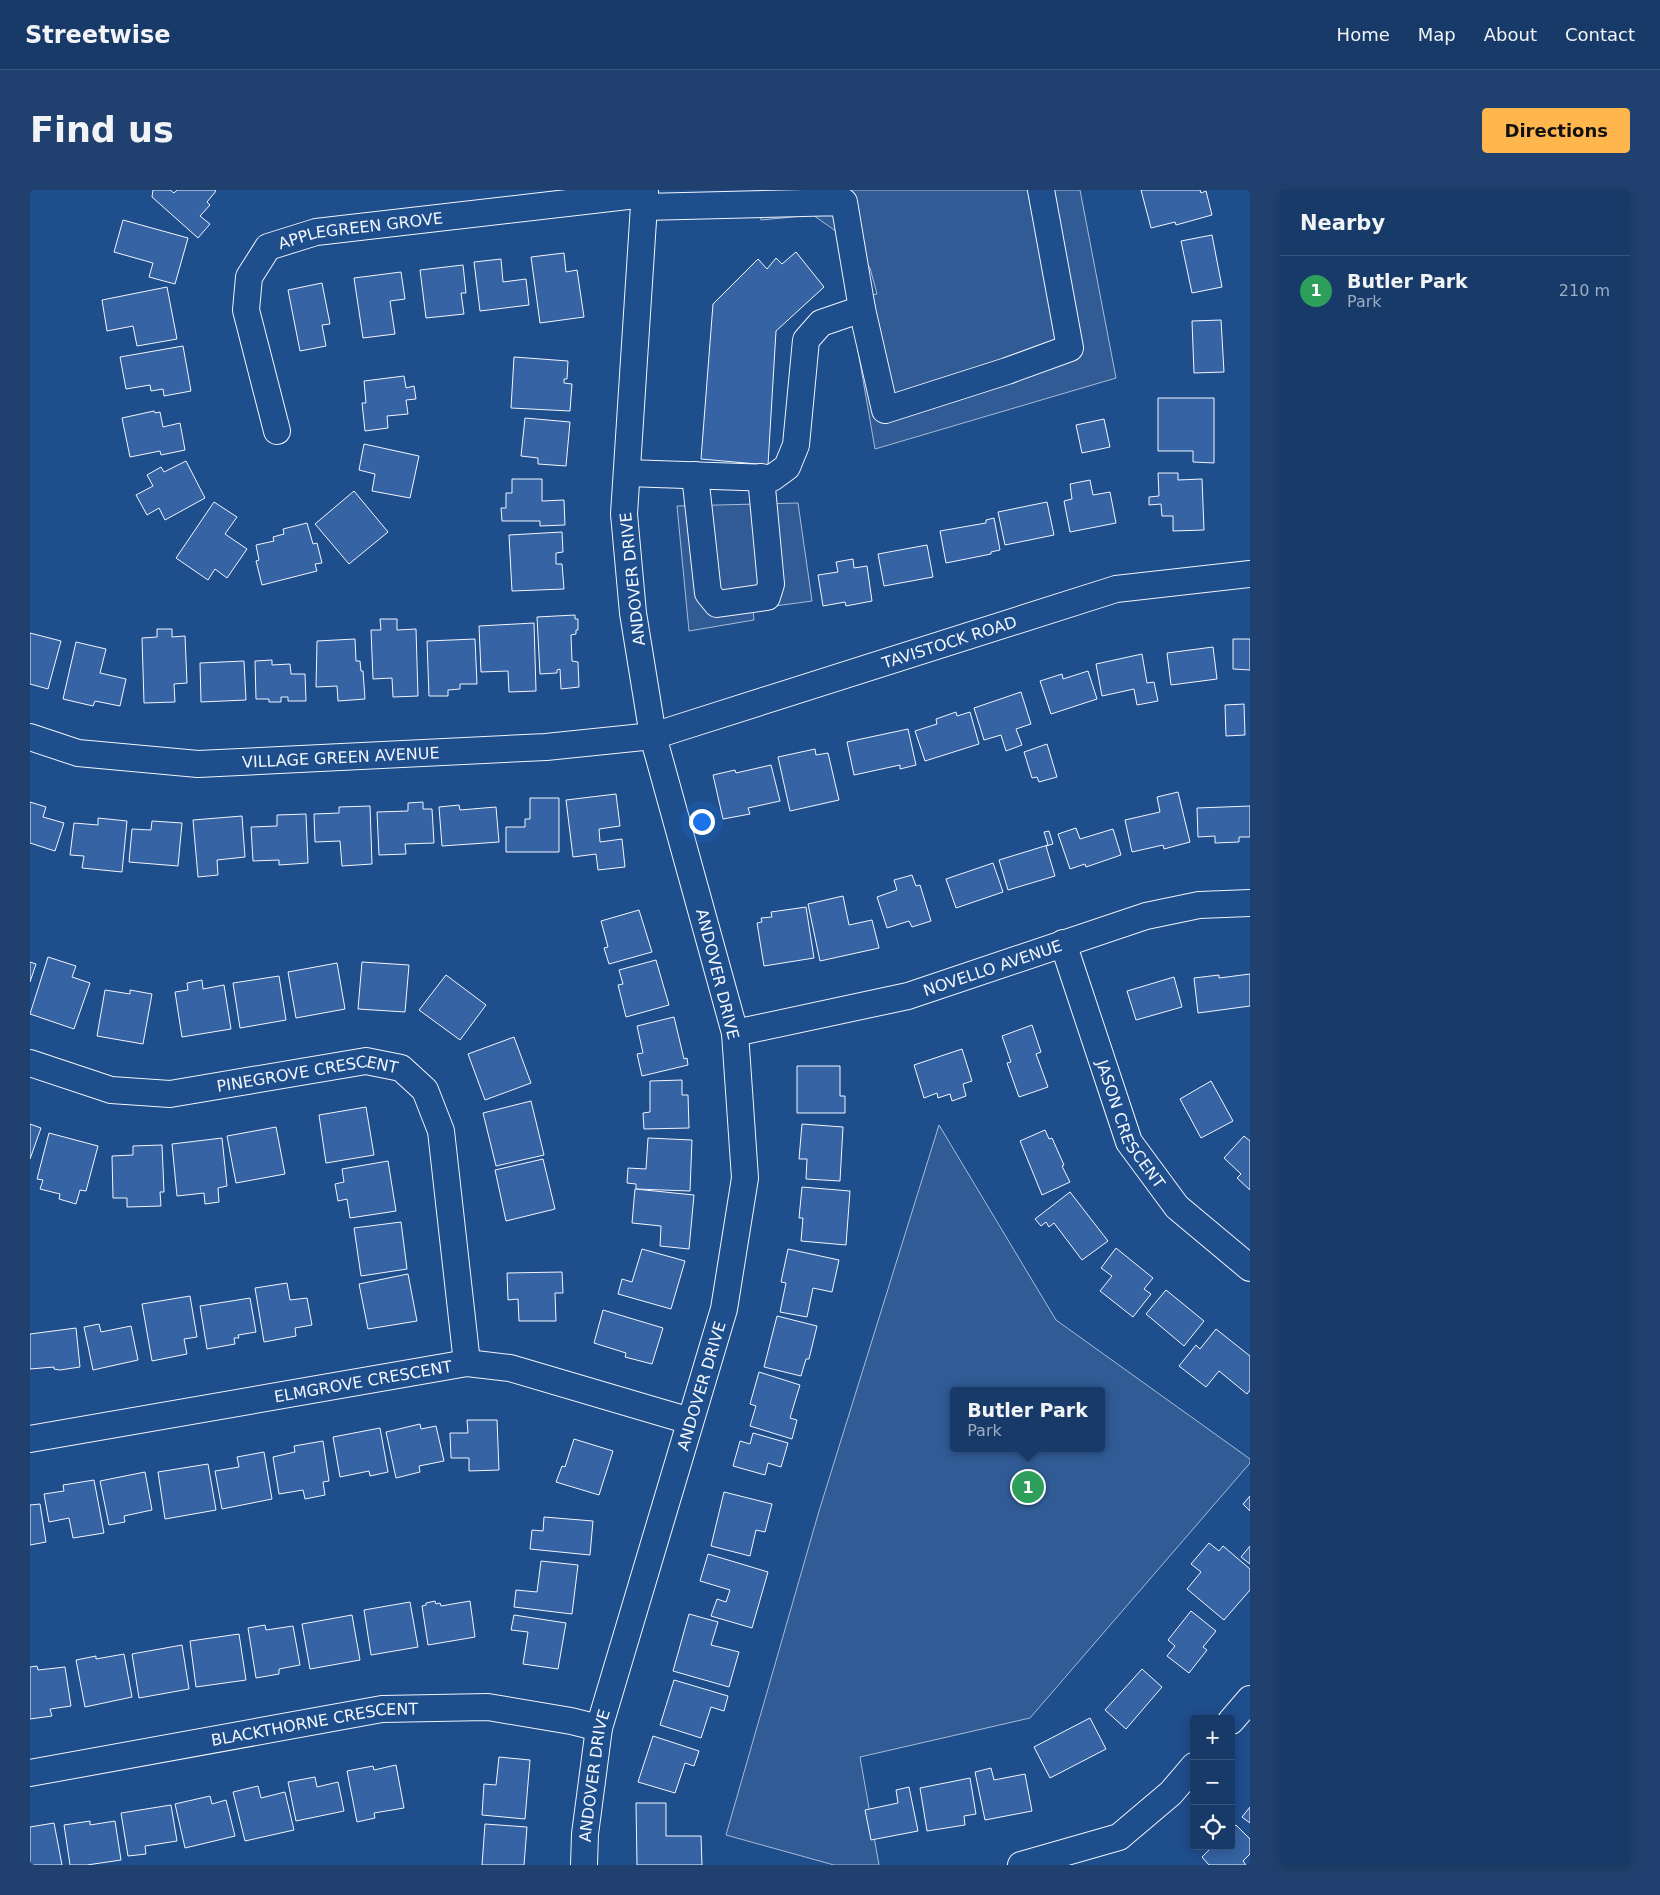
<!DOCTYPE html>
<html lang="en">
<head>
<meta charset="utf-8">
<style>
	:root { --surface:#173a69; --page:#20416f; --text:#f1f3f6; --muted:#9eadc0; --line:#36547d; --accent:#ffb74d }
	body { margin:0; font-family:"DejaVu Sans",sans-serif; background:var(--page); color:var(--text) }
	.controls { position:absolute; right:15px; bottom:15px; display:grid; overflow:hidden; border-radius:5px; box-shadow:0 2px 12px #0003 }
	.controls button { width:45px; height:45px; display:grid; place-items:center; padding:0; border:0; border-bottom:1px solid var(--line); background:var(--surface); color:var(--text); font:25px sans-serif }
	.you { position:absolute; left:671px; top:631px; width:18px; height:18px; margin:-12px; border:4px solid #fff; border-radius:50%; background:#1a73e8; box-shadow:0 0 0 8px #1a73e833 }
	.badge { display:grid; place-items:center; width:32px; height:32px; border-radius:50%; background:var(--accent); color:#fff; font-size:16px; font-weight:700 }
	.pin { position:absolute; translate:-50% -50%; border:2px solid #fff; box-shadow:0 1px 5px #0006 }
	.popup { position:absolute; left:920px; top:1197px; width:155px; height:65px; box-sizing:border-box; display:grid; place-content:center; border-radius:5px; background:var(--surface); filter:drop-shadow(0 1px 4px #0005); font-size:16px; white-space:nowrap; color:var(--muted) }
	.popup b { font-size:19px; color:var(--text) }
	.popup::after { content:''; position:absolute; left:50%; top:100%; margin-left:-10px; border:10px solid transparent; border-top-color:var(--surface) }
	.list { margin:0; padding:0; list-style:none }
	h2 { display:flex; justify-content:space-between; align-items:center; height:65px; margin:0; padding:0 20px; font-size:21px }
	h2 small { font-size:16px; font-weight:400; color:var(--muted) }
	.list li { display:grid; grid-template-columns:32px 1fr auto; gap:15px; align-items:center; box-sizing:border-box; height:70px; padding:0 20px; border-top:1px solid var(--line) }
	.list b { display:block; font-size:19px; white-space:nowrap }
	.list p { margin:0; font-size:16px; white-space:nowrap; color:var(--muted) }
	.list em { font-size:16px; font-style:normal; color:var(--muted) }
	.icon { flex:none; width:28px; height:28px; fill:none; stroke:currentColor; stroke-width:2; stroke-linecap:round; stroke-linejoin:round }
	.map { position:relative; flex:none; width:1220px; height:1675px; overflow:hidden; border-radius:5px }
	header { display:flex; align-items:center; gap:30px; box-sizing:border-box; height:70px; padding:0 25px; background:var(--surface); border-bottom:1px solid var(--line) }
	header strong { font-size:24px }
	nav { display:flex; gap:28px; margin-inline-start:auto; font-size:18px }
	.intro { display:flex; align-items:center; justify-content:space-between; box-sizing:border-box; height:120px; padding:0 30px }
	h1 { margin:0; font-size:35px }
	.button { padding:12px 22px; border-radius:5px; background:var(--accent); color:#111; font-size:18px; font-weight:700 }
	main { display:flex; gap:30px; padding:0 30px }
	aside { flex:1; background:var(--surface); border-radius:5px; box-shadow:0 2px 12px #0003 }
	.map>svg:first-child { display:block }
</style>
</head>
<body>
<header>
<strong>Streetwise</strong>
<nav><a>Home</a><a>Map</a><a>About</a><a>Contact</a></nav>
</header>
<div class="intro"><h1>Find us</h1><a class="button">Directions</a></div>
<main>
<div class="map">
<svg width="1220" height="1675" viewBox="0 0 1220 1675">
	<rect width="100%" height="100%" fill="#1f4e8c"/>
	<g fill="#305b95" stroke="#a8bbd7" fill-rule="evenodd">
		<polygon points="727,0 1050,0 1086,188 845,259 819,109 847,104 840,78 827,60 807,42 783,25 731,30"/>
		<polygon points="768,313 782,411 723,419 724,430 659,441 647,316"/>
		<path d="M909 935 1026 1130 1220 1269V1273L1000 1528 830 1567 849 1675H804L696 1645 789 1321ZM924 1201H1072V1258H924Z"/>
	</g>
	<g fill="#3563a3" stroke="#f2f6ff">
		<polygon points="123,0 140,0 144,3 147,0 184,0 186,1 177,12 180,15 170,26 180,34 168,48 122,7"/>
		<polygon points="1111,0 1170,0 1171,3 1176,1 1182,25 1146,35 1145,32 1121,38"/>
		<polygon points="93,30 158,48 145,94 119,87 123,73 84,62"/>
		<polygon points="1182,45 1192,97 1162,103 1151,51"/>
		<polygon points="766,62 794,97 746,141 738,275 671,269 683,114 728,69 737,79 746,68 752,74"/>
		<polygon points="534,63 536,82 547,80 554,127 510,133 501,67"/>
		<polygon points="471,69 473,92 496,89 499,115 450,121 444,72"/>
		<polygon points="433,75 436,103 431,103 434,124 396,128 390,80"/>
		<polygon points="371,82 375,109 360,111 365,144 333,148 324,88"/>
		<polygon points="292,93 300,134 292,135 296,156 270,161 258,100"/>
		<polygon points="137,97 147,149 107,156 103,136 77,141 72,110"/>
		<polygon points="1191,130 1194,182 1164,183 1162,131"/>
		<polygon points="153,156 161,201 134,206 133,199 121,201 120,195 96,199 90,167"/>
		<polygon points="484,167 538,171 537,189 534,189 534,193 542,194 540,221 481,218"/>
		<polygon points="374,186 376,198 384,196 386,209 376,210 378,224 357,226 358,238 335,241 332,213 336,213 334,191"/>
		<polygon points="1128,208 1184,208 1184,273 1163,272 1163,261 1128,261"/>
		<polygon points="124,221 125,223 130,222 133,237 150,233 155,260 131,265 130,261 100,267 92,228"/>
		<polygon points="495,228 540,232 536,276 508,274 508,268 491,266"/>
		<polygon points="1074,229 1080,257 1052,263 1046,235"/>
		<polygon points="334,254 389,266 380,308 342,301 345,284 329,280"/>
		<polygon points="156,271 175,308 135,330 129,318 117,325 106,305 123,296 117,285 131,277 134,282"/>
		<polygon points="1128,283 1148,283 1148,290 1172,289 1174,340 1143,341 1143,326 1132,326 1131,314 1119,315 1119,307 1129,306"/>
		<polygon points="482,289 512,289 512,311 534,310 535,335 510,336 510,331 472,331 471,318 476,318 476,303 482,303"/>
		<polygon points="1060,290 1063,305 1080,302 1086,333 1040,342 1034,311 1042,309 1040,294"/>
		<polygon points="324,301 358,342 319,374 285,334"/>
		<polygon points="184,312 207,327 195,344 217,359 197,388 185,379 178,390 146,368"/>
		<polygon points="1017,312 1024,345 975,355 968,322"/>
		<polygon points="964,328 970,360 961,362 961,364 916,373 910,341 956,333 956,330"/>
		<polygon points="277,333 283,354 287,353 292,373 285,374 287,381 232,395 226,371 229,370 226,355 244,351 243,347 254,344 253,339"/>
		<polygon points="532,342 533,362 526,363 526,374 532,374 534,399 482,401 479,345"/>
		<polygon points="897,355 903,387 854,396 848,364"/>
		<polygon points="823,369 824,378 837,376 842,411 816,416 815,412 793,416 788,385 808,382 806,372"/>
		<polygon points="545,425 545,429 548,429 548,440 546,440 546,444 541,445 542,471 548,472 549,497 531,499 530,479 527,480 527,483 510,484 507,427"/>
		<polygon points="350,429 367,429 367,440 386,439 388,506 363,507 362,488 343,489 341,440 351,440"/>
		<polygon points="504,433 506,501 479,502 478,481 451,482 449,436"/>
		<polygon points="127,439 142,439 142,447 155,446 157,493 144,494 145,512 114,513 112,448 127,447"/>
		<polygon points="0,443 31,451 18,499 0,494"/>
		<polygon points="325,449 326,471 330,471 331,481 333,481 335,509 308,511 307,496 286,497 287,451"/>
		<polygon points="445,449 447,494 430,494 430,499 418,500 418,506 399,506 397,451"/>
		<polygon points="1203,449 1220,449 1220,480 1203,479"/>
		<polygon points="46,452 76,459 70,483 96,489 90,516 65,511 63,516 33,509"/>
		<polygon points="1183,457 1187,489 1141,495 1137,463"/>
		<polygon points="1112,464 1117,493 1124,492 1128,511 1107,515 1104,499 1072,506 1066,474"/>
		<polygon points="242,470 242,475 260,474 261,484 275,484 276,511 258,511 258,507 251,507 251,512 239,512 239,509 226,509 225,471"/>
		<polygon points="214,471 216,510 171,512 170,473"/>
		<polygon points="1058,481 1067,509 1021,524 1010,491 1032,484 1033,489"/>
		<polygon points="991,502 1001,534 986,539 992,555 976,561 971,545 954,550 944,518"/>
		<polygon points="1214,514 1215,545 1196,546 1195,515"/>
		<polygon points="926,522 927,526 940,522 949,554 895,571 885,541 907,534 906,529"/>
		<polygon points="878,539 886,575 870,579 870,575 824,585 817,552"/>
		<polygon points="1017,554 1027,587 1009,592 1007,587 1002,588 994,562"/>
		<polygon points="785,559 786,565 798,563 809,610 760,621 748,567"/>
		<polygon points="741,575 750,611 718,618 720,624 693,629 683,585 705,580 706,583"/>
		<polygon points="1148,602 1160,652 1134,659 1133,655 1102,662 1095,630 1130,622 1127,607"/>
		<polygon points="586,604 590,636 569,639 570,652 592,649 595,677 568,680 566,664 543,667 536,610"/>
		<polygon points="500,608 529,608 529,662 476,662 476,637 495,637 495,629 500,629"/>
		<polygon points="0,612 16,617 13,627 34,633 25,661 0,653"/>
		<polygon points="393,612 393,619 402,619 404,653 375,654 376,664 349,665 347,622 378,621 378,613"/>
		<polygon points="429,615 430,620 466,617 469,652 412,656 409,617"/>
		<polygon points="340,616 342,674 312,676 310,651 285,652 284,624 309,623 309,617"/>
		<polygon points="1220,616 1220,647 1209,647 1209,652 1185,653 1185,646 1168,647 1167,618"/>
		<polygon points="276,624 278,673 249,675 249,670 223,671 221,637 247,636 247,625"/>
		<polygon points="212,626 215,667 187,670 188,685 168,687 163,630"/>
		<polygon points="68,628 97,631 92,682 52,678 54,666 40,665 44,633 68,635"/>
		<polygon points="122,631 152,633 148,676 99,672 102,639 121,640"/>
		<polygon points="1046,638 1050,649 1083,639 1091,665 1056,677 1055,674 1040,679 1028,644"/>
		<polygon points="1019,641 1023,654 1016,656 1025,686 978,700 969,670 1018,655 1014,642"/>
		<polygon points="963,673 973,702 926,718 916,689"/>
		<polygon points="882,685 886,696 890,695 901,731 882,737 879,731 857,738 847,707 867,700 864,690"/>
		<polygon points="813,706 819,735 842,730 849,758 790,771 778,714"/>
		<polygon points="776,717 784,768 734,776 727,733 732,732 731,728 742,727 741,722"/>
		<polygon points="609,720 622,762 579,774 574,758 578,757 571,731"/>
		<polygon points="18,767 46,776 42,787 60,793 44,839 0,824"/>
		<polygon points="626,770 639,815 596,827 588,795 593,794 589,780"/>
		<polygon points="0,772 6,774 0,792"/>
		<polygon points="332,772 379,775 375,822 328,819"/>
		<polygon points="307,773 315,819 266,828 258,782"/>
		<polygon points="1220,784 1220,816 1168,823 1164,788 1189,785 1189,788"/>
		<polygon points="416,785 456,815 430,850 389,820"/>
		<polygon points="249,786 256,830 210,838 203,793"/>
		<polygon points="1144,787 1152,817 1106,830 1097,801"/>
		<polygon points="172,790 173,799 194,795 201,839 152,847 145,802 158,800 157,793"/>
		<polygon points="75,800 100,804 100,800 122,804 113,854 67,846"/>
		<polygon points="644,827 654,869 657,868 658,875 612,886 607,864 613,863 607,836"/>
		<polygon points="1002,835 1011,862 1006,864 1018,897 989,907 977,873 981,872 972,846"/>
		<polygon points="484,847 501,893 455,910 438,864"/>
		<polygon points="932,859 942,891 933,894 936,906 922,911 920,904 908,908 907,903 894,908 884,875"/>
		<polygon points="767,876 810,876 810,906 815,906 815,923 767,923"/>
		<polygon points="652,890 652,905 658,905 659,938 614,939 613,923 620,922 620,891"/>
		<polygon points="1181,891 1203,931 1171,948 1150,909"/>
		<polygon points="501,911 514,965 466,976 453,923"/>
		<polygon points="336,917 344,965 296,973 289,925"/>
		<polygon points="0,934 11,938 0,969"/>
		<polygon points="772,934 813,937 810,991 776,989 777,969 769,969"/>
		<polygon points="246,937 255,984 206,993 197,946"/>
		<polygon points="1015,940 1019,949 1022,948 1034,975 1032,976 1040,992 1012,1005 990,951"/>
		<polygon points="19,943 68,956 56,1001 50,1000 46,1014 29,1009 30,1004 10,999 13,990 7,989"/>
		<polygon points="1214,946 1220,951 1220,1000 1207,988 1211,984 1194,968"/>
		<polygon points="192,948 197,996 188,998 189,1012 175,1014 174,1003 147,1006 142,954"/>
		<polygon points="618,948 662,950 660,1001 606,999 606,994 597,993 598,978 616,979"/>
		<polygon points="132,955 134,1002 130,1002 131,1016 97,1017 97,1008 83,1008 82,966 103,965 103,956"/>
		<polygon points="513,969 525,1019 476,1031 465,980"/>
		<polygon points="358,971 366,1021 320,1028 317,1009 308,1011 305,994 314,992 312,979"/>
		<polygon points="772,997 820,1001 816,1055 771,1051 773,1028 769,1028"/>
		<polygon points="605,999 664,1005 659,1059 630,1056 631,1036 602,1033"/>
		<polygon points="1040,1002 1078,1051 1052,1070 1024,1033 1019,1037 1016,1032 1011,1036 1005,1029"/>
		<polygon points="371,1032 377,1079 331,1086 324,1038"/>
		<polygon points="1086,1058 1123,1088 1114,1099 1121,1104 1103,1127 1070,1101 1082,1086 1071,1078"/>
		<polygon points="612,1059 655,1071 641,1119 588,1104 592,1089 602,1092"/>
		<polygon points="758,1059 809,1070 802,1102 783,1098 777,1127 750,1122 756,1093 751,1092"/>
		<polygon points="532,1082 533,1103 525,1103 526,1131 489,1131 488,1109 478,1110 477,1083"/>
		<polygon points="378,1084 387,1131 338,1139 329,1094"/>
		<polygon points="257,1093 260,1110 277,1108 282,1135 265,1138 266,1146 234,1152 225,1098"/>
		<polygon points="1136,1100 1174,1131 1154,1156 1116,1124"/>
		<polygon points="160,1106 167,1147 154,1149 157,1164 122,1171 112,1114"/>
		<polygon points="220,1108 226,1142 208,1145 209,1148 204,1148 205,1154 177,1159 170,1116"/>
		<polygon points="573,1120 633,1138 622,1174 595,1167 596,1163 564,1153"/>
		<polygon points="747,1126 787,1136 779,1169 776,1169 771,1186 734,1177"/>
		<polygon points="69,1134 71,1142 101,1136 108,1170 63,1180 54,1137"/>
		<polygon points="46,1138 50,1177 30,1180 24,1179 24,1177 0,1179 0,1144"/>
		<polygon points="1186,1139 1220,1166 1220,1200 1217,1204 1189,1181 1176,1197 1149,1176 1166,1155 1170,1159"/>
		<polygon points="729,1182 770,1195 760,1228 767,1230 762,1249 720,1236 726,1216 720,1214"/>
		<polygon points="437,1230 467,1230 469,1280 439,1281 439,1268 421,1268 420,1243 438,1243"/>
		<polygon points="390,1234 391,1239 406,1236 414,1271 389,1276 390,1282 366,1288 356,1242"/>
		<polygon points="350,1238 358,1282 340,1286 339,1281 310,1287 303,1247"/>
		<polygon points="723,1243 758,1253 751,1277 738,1273 735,1285 703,1276 710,1251 720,1254"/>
		<polygon points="544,1249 583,1261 569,1305 526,1292 532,1276 535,1277"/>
		<polygon points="293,1251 299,1291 293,1292 295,1305 275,1309 273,1300 249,1304 243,1267 265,1262 264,1256"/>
		<polygon points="234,1262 242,1309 192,1319 185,1281 209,1277 207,1267"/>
		<polygon points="178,1274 186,1320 135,1329 128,1282"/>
		<polygon points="115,1282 122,1320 94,1326 95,1332 79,1335 70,1291"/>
		<polygon points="64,1290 74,1343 43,1348 39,1328 19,1332 14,1304 34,1301 33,1295"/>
		<polygon points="694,1302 742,1314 735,1342 726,1340 720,1366 681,1356"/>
		<polygon points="1220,1306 1220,1321 1213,1314"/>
		<polygon points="10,1314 16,1352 0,1355 0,1315"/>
		<polygon points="514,1327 563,1331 560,1365 500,1359 502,1340 513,1341"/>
		<polygon points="1179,1353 1189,1361 1193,1356 1220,1379 1220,1400 1194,1430 1157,1399 1171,1382 1161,1374"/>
		<polygon points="1220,1356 1220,1374 1211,1367"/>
		<polygon points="678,1364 738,1382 722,1438 681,1426 687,1409 696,1412 700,1400 670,1391"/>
		<polygon points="511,1371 548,1375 542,1424 484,1417 486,1400 507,1402"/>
		<polygon points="405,1411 406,1414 410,1413 411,1416 440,1411 445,1447 398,1455 392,1416 396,1415 396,1413"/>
		<polygon points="380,1412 388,1457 341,1465 334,1420"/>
		<polygon points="1161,1421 1186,1441 1173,1457 1177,1460 1159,1483 1137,1466 1145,1456 1138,1450"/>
		<polygon points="659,1424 688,1432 681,1455 709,1462 699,1497 643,1481"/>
		<polygon points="322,1425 330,1470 280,1479 272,1434"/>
		<polygon points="484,1425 536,1433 528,1479 493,1474 498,1442 481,1440"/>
		<polygon points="235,1435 236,1440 263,1436 270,1475 249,1479 249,1484 226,1488 218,1438"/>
		<polygon points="209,1444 216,1490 166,1497 160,1451"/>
		<polygon points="152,1455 159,1499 109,1508 102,1464"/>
		<polygon points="94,1464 102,1507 55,1517 46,1470 66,1466 66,1469"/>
		<polygon points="7,1476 8,1480 35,1477 41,1516 20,1519 22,1526 0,1529 0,1477"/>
		<polygon points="1112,1479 1132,1497 1096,1539 1075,1520"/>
		<polygon points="644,1490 698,1506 694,1521 681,1517 671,1548 630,1535"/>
		<polygon points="1060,1528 1076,1559 1020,1588 1004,1557"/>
		<polygon points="623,1546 669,1561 664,1576 655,1573 645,1603 608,1592"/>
		<polygon points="469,1567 500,1570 495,1629 452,1625 454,1594 466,1595"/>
		<polygon points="366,1575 374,1618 344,1623 345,1628 327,1632 317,1581 343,1576 344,1580"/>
		<polygon points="961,1578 964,1590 995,1584 1002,1621 955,1630 945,1582"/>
		<polygon points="285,1587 287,1597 308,1592 314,1621 266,1631 258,1592"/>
		<polygon points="940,1588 946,1624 934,1626 935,1635 897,1641 890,1598"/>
		<polygon points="228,1596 231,1608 255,1602 264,1640 215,1651 203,1602"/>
		<polygon points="879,1597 888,1641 841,1650 835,1620 868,1613 866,1600"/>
		<polygon points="180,1606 182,1614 196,1610 205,1646 155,1658 145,1614"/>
		<polygon points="606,1613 636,1613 636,1646 671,1646 672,1675 607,1675"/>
		<polygon points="141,1615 147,1651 115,1656 116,1664 98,1666 91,1623"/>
		<polygon points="1220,1617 1220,1633 1212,1627"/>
		<polygon points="60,1631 60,1635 85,1631 91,1670 57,1675 40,1675 34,1635"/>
		<polygon points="24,1633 32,1675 0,1675 0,1637"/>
		<polygon points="455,1634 497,1637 494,1675 452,1675"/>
		<polygon points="1206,1635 1220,1649 1220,1664 1213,1671 1216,1675 1179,1675 1172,1667 1183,1656 1201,1656 1201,1639"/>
	</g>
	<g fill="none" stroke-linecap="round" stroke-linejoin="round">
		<defs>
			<g id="minor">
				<polyline points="614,17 814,12 832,119 855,220 977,181 1040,158 1011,0"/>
				<path id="s1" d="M247 241 216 120 219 87 238 57 286 42 615 4"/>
				<polyline points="597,283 742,288 757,277 766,255 776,150 791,133 832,119"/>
				<polyline points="665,285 678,403 687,414 737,407 741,394 731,287"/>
				<path id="s2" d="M0 547 48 563 168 574 516 557 623 546 1086 399 1220 384"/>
				<path id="s3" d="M1033 753 1099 952 1147 1017 1220 1078"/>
				<path id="s4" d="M705 843 878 806 1116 726 1169 715 1220 713"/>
				<path id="s5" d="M0 873 81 900 140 904 336 871 371 878 395 900 411 941 437 1173"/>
				<path id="s6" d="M0 1249 437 1173 480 1178 660 1231"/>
				<polyline points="1201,1531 1220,1509"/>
				<path id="s7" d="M0 1583 352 1519 458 1517 541 1531 569 1538"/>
				<path id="s8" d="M554 1675 555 1644 569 1538 694 1119 715 988 705 843 623 546 603 423 594 324 615 0"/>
				<polyline points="991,1675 1089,1647 1141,1603 1164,1576"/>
			</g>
		</defs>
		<use href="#minor" stroke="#f2f6ff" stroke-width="28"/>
		<use href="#minor" stroke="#1f4e8c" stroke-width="26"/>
	</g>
	<g text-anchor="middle" stroke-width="4" stroke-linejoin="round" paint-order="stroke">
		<g font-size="16" fill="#f2f6ff" stroke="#1f4e8c">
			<text dy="6" stroke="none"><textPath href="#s1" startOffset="288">APPLEGREEN GROVE</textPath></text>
			<text transform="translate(602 389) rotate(-96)" y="6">ANDOVER DRIVE</text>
			<text dy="6" stroke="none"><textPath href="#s2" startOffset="938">TAVISTOCK ROAD</textPath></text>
			<text dy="6" stroke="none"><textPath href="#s2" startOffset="314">VILLAGE GREEN AVENUE</textPath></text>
			<text dy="6" stroke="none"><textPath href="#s4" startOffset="266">NOVELLO AVENUE</textPath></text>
			<text transform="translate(688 784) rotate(76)" y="6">ANDOVER DRIVE</text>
			<text dy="6" stroke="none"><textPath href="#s5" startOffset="284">PINEGROVE CRESCENT</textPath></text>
			<text dy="6" stroke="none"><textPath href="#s3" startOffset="194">JASON CRESCENT</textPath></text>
			<text dy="6" stroke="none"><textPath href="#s6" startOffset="338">ELMGROVE CRESCENT</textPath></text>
			<text dy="6" stroke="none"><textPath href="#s8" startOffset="495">ANDOVER DRIVE</textPath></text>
			<text dy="6" stroke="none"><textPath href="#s7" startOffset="289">BLACKTHORNE CRESCENT</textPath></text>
			<text dy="6" stroke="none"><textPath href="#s8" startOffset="90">ANDOVER DRIVE</textPath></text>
		</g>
	</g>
</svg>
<div class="controls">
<button>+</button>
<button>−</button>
<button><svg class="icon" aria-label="locate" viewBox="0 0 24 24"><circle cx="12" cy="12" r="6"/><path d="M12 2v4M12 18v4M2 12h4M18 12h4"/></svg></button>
</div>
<div class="you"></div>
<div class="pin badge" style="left:998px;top:1297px;background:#2e9e5b">1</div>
<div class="popup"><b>Butler Park</b>Park</div>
</div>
<aside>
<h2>Nearby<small></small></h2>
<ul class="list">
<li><span class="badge" style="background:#2e9e5b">1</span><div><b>Butler Park</b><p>Park</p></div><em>210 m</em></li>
</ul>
</aside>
</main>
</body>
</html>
